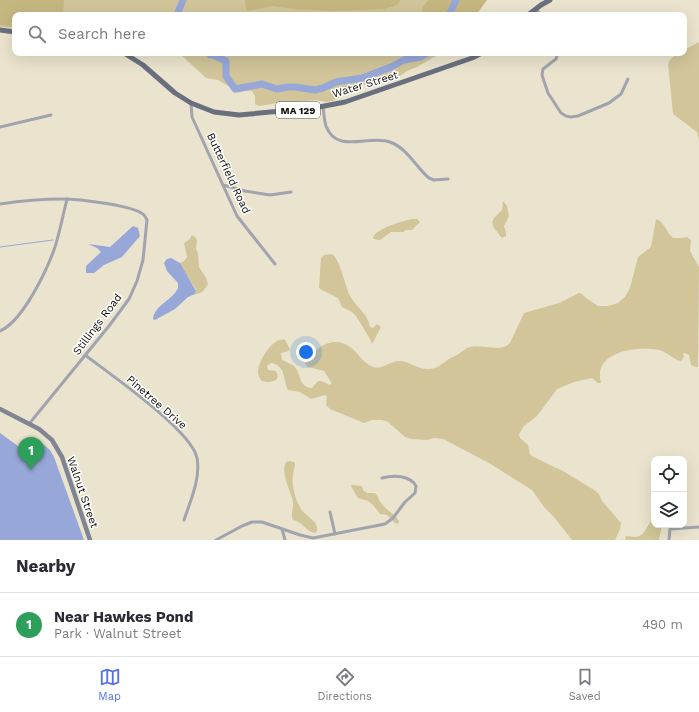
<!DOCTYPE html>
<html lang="en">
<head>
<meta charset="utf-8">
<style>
	:root { --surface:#fff; --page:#f2f2f3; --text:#2b2b33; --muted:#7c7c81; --line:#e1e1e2; --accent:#5370e5 }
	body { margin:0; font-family:"Work Sans",sans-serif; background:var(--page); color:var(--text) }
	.controls { position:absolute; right:12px; bottom:12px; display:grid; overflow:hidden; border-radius:8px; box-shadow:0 4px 16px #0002 }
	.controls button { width:36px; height:36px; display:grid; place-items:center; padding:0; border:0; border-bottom:1px solid var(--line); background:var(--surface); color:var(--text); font:20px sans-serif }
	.you { position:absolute; left:306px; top:352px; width:14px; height:14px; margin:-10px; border:3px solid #fff; border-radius:50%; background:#1a73e8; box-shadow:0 0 0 6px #1a73e833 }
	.badge { display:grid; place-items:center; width:26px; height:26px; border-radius:50%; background:var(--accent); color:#fff; font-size:13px; font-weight:700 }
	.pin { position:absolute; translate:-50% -33px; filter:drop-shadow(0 1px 2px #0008) }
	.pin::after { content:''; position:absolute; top:21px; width:14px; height:12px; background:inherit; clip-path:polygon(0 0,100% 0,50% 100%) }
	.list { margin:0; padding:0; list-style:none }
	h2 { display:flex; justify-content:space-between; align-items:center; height:52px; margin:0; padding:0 16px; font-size:17px }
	h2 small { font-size:13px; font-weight:400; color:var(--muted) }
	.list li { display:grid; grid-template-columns:26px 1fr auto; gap:12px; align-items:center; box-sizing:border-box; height:64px; padding:0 16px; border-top:1px solid var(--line) }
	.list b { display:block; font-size:15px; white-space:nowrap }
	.list p { margin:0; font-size:13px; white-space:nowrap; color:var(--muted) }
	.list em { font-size:13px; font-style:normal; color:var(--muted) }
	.icon { flex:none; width:22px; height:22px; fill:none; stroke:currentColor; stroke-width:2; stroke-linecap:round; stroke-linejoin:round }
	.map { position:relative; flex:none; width:699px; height:540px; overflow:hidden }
	.search { position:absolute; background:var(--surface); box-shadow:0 4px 16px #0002; left:12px; right:12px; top:12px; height:44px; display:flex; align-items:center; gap:10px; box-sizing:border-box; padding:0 14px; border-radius:8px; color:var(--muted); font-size:15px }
	.sheet { height:116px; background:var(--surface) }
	nav { display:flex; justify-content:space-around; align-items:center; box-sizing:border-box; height:56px; border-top:1px solid var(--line); background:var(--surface); font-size:11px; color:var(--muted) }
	nav a { display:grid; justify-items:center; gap:2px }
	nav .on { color:var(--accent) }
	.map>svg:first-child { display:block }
</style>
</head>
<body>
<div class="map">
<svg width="699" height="540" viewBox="0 0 699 540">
	<rect width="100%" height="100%" fill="#eae4ce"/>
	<g fill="#d1c599">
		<polygon points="0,0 472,0 473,15 15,15 15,28 0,27"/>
		<path d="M699 42V140L697 132 673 114 668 64C671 57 677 53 684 53V50Z"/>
		<path d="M179 53H441L417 67 407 71 400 76 361 86 332 101 326 102 316 100 278 103 259 106 255 104V96L252 91C245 90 239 94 233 92L230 87 218 80 206 78Z"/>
		<polygon points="503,201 507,206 509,216 504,226 506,232 506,236 502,238 494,228 492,222 494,218 502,210"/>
		<path d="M412 219H417L420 222 412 230H406L403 232H391L380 240 374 239 373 237C378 228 402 221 412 219Z"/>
		<path d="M656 219C665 222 666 232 673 238H682L687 237 691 240 690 251 699 267 698 367H695L691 365 689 355 684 353 683 354 684 357 681 361C673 360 668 352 659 350 638 346 592 351 601 383H598L592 378 574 382 557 389 537 416 524 426 519 434 520 438 528 445 530 455 554 467 563 471 594 490 599 494 602 501 621 523 620 529 615 540H572L554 517 544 507 532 490 489 463 443 439 434 438 427 440 411 439 405 437 388 422 382 420H372L364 423 330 409 326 405 327 397 325 395 311 399 300 392 288 390C283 380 286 365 271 363L267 366 268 370 276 371 278 376 277 379C273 382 267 383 262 381 260 379 258 376 258 372 258 362 273 336 285 340L290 349 289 351 281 353 282 360C286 362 290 363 294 366 302 374 298 387 312 388L318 381H321L330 385 331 384V382L324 371 308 367 305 364C314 348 333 334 350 347 360 354 360 361 373 367 382 370 390 361 399 361 409 361 417 369 428 369 437 369 442 364 449 359 452 357 456 356 460 353 463 351 466 348 470 347 483 344 502 353 510 343L524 313 559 303 579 293 582 294 586 298 598 306H608L618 303 625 297 630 288 638 257 651 247Z"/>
		<path d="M192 235 195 237 197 240 196 249 198 253 199 267 206 278 208 284C205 289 202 294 195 294L196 289 180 265V263L184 261 187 257 184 243 190 239Z"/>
		<path d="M332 254C340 259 345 286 350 296 356 307 369 315 370 327L373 328 377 324 381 327 372 344 370 339 356 316 352 312 342 307 338 298 322 290 319 288 321 258 324 255Z"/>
		<path d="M290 461 294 462 295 463C295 468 293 471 293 476 291 484 296 502 301 509 306 517 319 521 317 531L315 533C306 532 302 521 293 520 290 514 294 508 293 502 291 491 280 473 286 462Z"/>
		<path d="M352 485 362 486 363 490 367 493H375C378 496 379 501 382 504 387 511 394 513 399 521L398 524 395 523 387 515 380 514 373 505 368 501 358 498 351 486Z"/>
		<path d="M654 517V525H662L659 540H625L626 536C629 536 632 537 636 537 646 536 648 522 654 517Z"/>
	</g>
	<g fill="#c6b780">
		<polygon points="0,0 64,0 63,15 15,15 15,26 0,25"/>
		<polygon points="245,0 401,0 397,5 384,9 333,11 295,9 272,6 248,11 246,9"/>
		<polygon points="428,0 487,0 476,15 421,15 423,7"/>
	</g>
	<g fill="#96a7d8">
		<path d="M206 53C213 53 222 54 226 61L217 59 208 58Z"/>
		<polygon points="133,226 138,228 140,236 122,257 104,265 94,273 86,273 86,266 101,252 97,248 88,244 110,247"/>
		<path d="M171 258 180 263 196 291 195 294 188 297 175 309 155 320 153 319C154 305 173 300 178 288V283L167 271 164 263 167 259Z"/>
		<polygon points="0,433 22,449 26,449 38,443 43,444 50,450 54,457 84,540 0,540"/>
	</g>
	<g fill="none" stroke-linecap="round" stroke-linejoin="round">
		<polyline stroke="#96a7d8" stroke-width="1" points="0,247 53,240"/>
		<g stroke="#96a7d8" stroke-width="7">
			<polyline points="177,15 183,0"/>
			<polyline points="449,15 456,0"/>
			<polyline points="209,53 226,61 226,76 235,89 262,84 277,89 288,87 295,87 315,90 323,88 336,82 362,78 391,67 404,60 420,57 428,53"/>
		</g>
		<g stroke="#a1a4ae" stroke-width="3">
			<polyline points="536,9 541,15"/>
			<polyline points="558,53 556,59 543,69 542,75 548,93 561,113 566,116 571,117 578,116 609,103 621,94 628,79"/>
			<polyline points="191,103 192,117 237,216 275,264"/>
			<path d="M323 107C324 113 324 120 326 126 337 155 369 134 390 142 407 148 416 167 429 178L434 180 448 179"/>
			<polyline points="0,127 51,115"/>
			<polyline points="223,185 245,191 270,195 291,192"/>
			<path d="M0 204C20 201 41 199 62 199 77 199 134 205 144 215 145 216 146 218 147 220L143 260 137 281 129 299 109 326 29 424"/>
			<path d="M0 331C23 321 47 270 55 247 60 231 63 215 67 199"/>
			<path d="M85 355C110 374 191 430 197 458 201 478 190 502 184 520"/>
			<polyline points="330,512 335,534"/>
			<polyline points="282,529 285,540"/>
			<path d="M216 540 242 526 252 522H262L300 535 313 538 385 524 393 518 405 502 415 493 416 486C410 475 393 475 382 478"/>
			<polyline points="669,540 670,529 699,527"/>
		</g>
		<polyline stroke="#818593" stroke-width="4.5" points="0,409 39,429 52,440 62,457 90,540"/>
		<g stroke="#6a6f7f" stroke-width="5">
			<polyline points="528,15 541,5 550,0"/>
			<polyline points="0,30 15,32"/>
			<polyline points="124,53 143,65 175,93 191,103 214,112 239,115 314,108 345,102 472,58 482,53"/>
		</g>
	</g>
	<g text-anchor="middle" stroke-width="3" stroke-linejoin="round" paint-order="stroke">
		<rect fill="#fff" stroke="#575651" stroke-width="1" x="276" y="102" width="44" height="16" rx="3"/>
		<g font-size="10" font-weight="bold" fill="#0f0d06">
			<text x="298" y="114">MA 129</text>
		</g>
		<g font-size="11" fill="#0f0d06" stroke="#fff">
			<text transform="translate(365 84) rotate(-17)" y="4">Water Street</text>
			<text transform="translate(229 173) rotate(65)" y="4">Butterfield Road</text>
			<text transform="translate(97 324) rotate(-53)" y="4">Stillings Road</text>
			<text transform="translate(157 402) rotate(41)" y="4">Pinetree Drive</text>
			<text transform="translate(83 492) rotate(71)" y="4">Walnut Street</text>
		</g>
	</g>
</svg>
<div class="controls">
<button><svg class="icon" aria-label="locate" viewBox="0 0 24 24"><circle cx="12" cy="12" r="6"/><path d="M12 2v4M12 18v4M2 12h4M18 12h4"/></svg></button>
<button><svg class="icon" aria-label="layers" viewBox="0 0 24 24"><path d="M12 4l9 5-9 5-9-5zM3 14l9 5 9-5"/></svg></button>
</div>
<div class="you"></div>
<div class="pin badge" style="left:31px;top:470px;background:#2e9e5b">1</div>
<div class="search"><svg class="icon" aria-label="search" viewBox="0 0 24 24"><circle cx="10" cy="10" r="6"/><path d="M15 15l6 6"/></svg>Search here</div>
</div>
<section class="sheet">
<h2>Nearby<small></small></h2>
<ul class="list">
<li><span class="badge" style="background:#2e9e5b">1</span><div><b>Near Hawkes Pond</b><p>Park · Walnut Street</p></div><em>490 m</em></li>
</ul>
</section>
<nav>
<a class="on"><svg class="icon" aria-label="map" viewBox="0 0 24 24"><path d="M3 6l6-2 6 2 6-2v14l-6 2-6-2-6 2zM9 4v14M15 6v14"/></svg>Map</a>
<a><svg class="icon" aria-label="directions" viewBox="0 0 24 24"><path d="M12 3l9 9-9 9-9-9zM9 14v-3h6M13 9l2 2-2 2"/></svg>Directions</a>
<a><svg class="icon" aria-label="saved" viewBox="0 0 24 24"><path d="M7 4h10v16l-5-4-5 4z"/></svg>Saved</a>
</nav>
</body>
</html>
